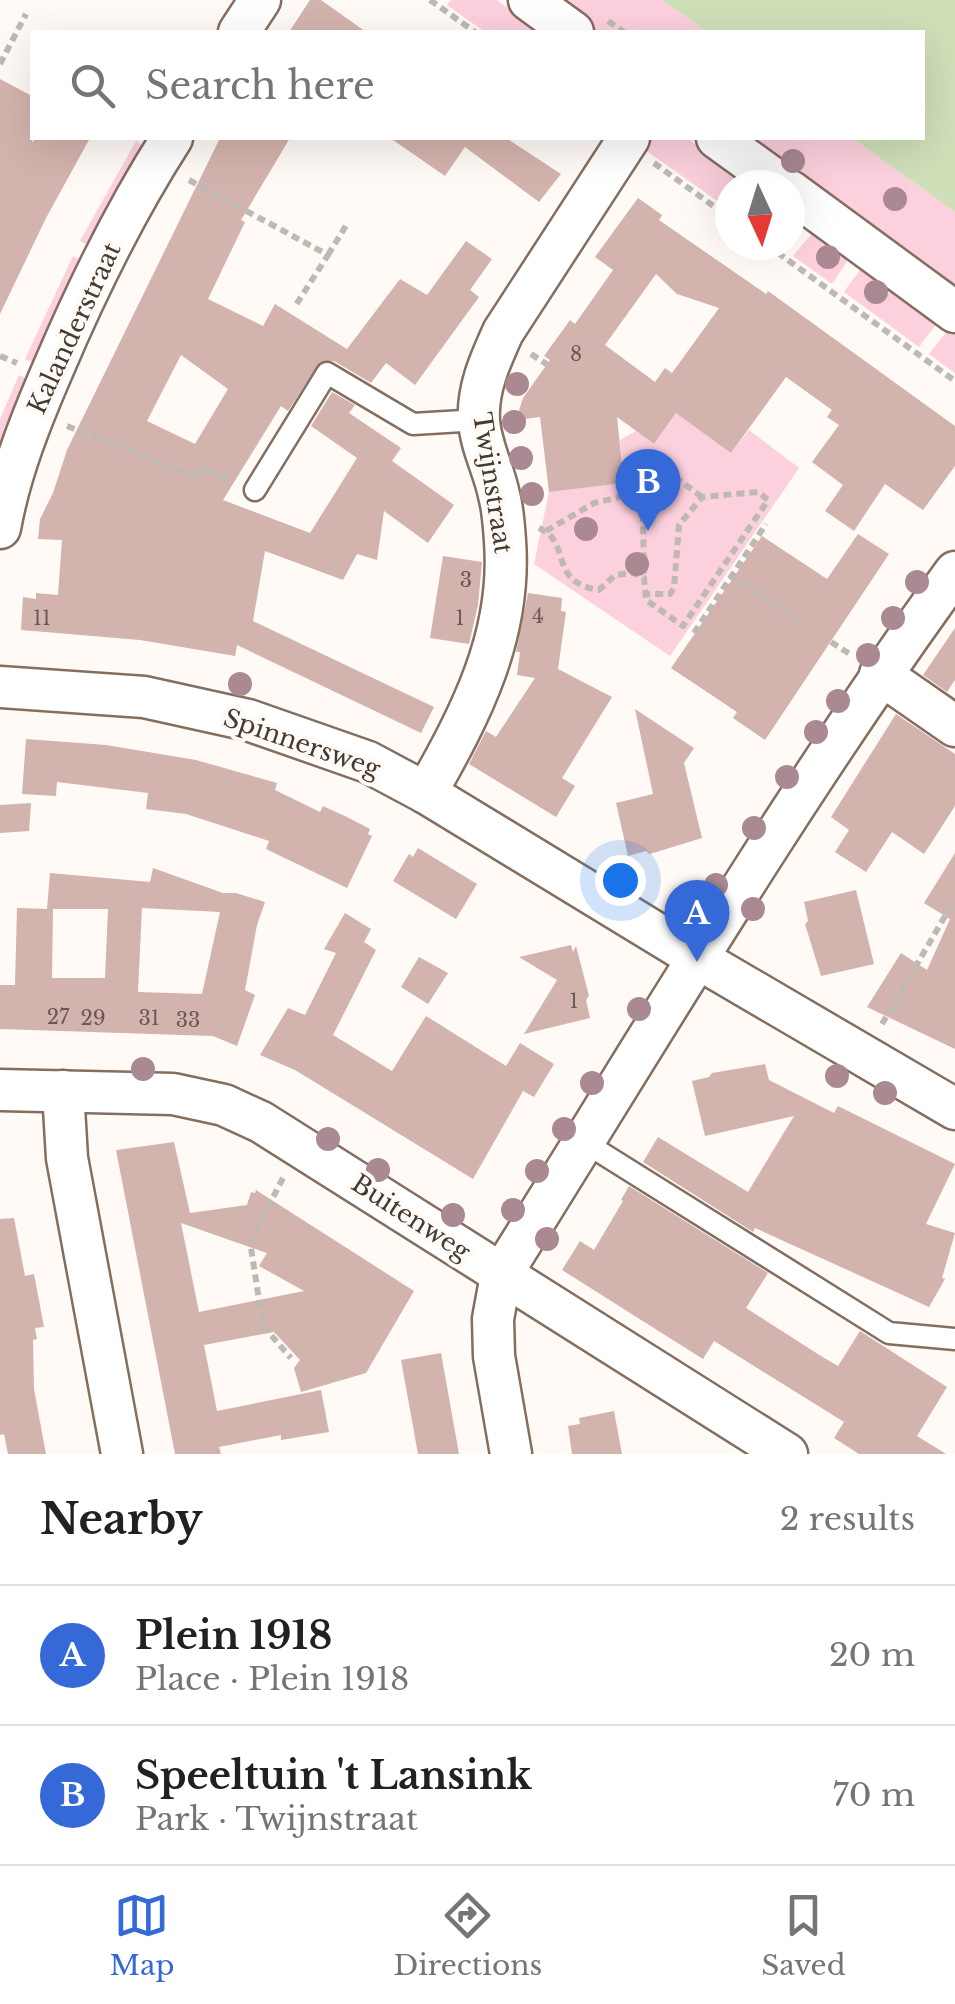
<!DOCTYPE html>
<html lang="en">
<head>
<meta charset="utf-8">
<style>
	:root { --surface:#fff; --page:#f6f6f6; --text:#202124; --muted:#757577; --line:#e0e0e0; --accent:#3569d8 }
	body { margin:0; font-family:"Libre Baskerville",serif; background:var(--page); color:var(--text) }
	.compass { position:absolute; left:715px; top:170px; width:90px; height:90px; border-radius:50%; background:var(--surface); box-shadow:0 10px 40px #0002; rotate:176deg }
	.you { position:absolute; left:620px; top:880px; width:35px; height:35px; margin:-25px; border:8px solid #fff; border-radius:50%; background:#1a73e8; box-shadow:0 0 0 15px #1a73e833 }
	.badge { display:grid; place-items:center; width:65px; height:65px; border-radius:50%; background:var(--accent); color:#fff; font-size:32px; font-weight:700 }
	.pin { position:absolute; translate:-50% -82px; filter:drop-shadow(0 2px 5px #0008) }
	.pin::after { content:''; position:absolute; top:52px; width:35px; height:30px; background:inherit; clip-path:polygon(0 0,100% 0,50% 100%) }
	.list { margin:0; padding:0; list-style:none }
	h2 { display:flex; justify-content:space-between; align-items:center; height:130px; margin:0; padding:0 40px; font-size:42px }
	h2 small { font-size:32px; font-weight:400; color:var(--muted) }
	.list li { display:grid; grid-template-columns:65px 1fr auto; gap:30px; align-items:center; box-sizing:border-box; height:140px; padding:0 40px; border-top:2px solid var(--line) }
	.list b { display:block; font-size:38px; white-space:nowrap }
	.list p { margin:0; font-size:32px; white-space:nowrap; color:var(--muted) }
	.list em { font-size:32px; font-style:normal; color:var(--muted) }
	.icon { flex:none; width:55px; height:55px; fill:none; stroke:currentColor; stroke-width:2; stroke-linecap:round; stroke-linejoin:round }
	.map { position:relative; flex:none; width:955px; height:1454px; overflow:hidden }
	.search { position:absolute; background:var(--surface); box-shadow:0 10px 40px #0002; left:30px; right:30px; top:30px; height:110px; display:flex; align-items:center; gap:25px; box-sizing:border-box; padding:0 35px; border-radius:0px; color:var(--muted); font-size:38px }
	.sheet { height:410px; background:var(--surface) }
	nav { display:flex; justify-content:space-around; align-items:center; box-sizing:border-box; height:140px; border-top:2px solid var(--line); background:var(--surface); font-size:28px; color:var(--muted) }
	nav a { display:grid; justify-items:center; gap:5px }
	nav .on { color:var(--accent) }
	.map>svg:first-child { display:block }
</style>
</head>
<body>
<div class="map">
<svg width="955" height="1454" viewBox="0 0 955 1454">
	<rect width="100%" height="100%" fill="#fffaf6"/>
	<g fill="#fcd0dd">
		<polygon points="451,0 497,0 533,28 530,32 485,32 447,5"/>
		<polygon points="550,0 662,0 707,32 595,32"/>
		<polygon points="645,138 687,138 753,185 730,185 730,210 638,145"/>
		<polygon points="742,138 852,138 955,212 955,292"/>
		<polygon points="136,141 144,147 90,246 80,241"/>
		<polygon points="814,231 850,257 832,284 793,256"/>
		<polygon points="73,256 83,261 37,364 25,359"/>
		<polygon points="862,267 937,323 919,347 844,292"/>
		<polygon points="949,329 955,331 955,373 929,354"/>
		<polygon points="19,375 29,380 0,458 0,419"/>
		<polygon points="680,408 731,453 749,430 799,468 670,656 534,564 549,492 624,483 620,440 636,431 654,444"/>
	</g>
	<polygon fill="#cfdfb8" points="662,0 955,0 955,212 852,138 922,138 922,32 707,32"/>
	<g fill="#d3b3ad" fill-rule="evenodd">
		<polygon points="310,0 321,0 366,32 289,32"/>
		<polygon points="0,79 32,96 32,142 36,138 90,138 46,218 0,314"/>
		<path d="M220 138H290L241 220 245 222 208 299 263 326 275 304 347 349 400 279 427 295 466 241 492 259 470 290 479 297 415 385 386 363 371 383 334 361 320 362 288 411 281 406 223 500 310 533 357 458 311 426 332 392 355 405 349 413 401 448 392 461 454 505 428 543 384 511 377 560 357 554 343 580 265 551 253 621 434 707 421 733 237 645 235 656 140 640 21 630 23 597 36 599V593L58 595 62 540 38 539 40 519 53 493 67 450ZM181 355 228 389 195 444 147 421Z"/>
		<polygon points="390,138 506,138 561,174 539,202 465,147 445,176"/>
		<path d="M638 198 662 215 659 220 766 294 768 291 955 426V466L923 510 885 484 854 531 825 511 843 485 812 462 839 425 827 417 832 410 786 377 731 453 676 413 654 444 617 417 624 483 549 492 540 417 516 420 523 398 550 360 544 356 570 320 575 324 613 270 595 257ZM656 274 677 294 719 308 672 373 665 368 655 382 605 345Z"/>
		<polygon points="858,534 889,554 765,740 733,718 737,712 671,668 762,536 827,579"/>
		<polygon points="443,556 482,562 478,605 469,644 430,638"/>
		<polygon points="528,593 562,598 561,611 566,612 558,669 612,697 562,778 575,786 556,817 469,764 486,731 496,737 535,678 517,675 520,652 516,652"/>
		<polygon points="955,628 955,680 947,692 923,675"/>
		<polygon points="635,709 694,748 684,763 702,838 650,854 646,851 628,856 616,803 653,794"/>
		<polygon points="896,714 955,754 955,806 924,854 892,832 866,872 835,852 849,830 831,817"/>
		<polygon points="26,739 106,745 196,760 277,783 275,790 320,812 323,806 347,817 370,829 368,834 372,836 347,888 266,849 269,841 186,814 146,809 148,793 57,782 56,796 22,794"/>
		<polygon points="31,803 29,831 0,833 0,805"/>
		<polygon points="418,848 477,884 456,919 393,881 409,854 413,857"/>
		<polygon points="955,853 955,1049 867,1007 901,953 927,970 950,919 924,903"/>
		<path d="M153 868 223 893H236L265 902 257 925 245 990 255 995 237 1046 213 1036 0 1029V985H15L17 908 47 909 50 873 150 882ZM142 908 220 912 202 994 138 992ZM47 909H108L105 978H52L53 909Z"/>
		<polygon points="856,890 874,964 821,976 805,924 808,921 804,902"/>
		<polygon points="345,913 371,929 364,942 376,950 333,1035 392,1071 426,1016 506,1066 520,1043 554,1064 534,1097 523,1091 473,1179 295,1070 260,1055 288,1008 305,1015 336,953 324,949"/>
		<polygon points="571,945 573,952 576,946 589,996 586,1000 590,1018 524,1034 557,980 519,957"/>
		<polygon points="419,957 448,973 428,1004 401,987"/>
		<polygon points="765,1064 769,1080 834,1113 838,1106 955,1164 926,1224 955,1233 942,1278 945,1279 929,1307 755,1228 753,1232 643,1162 658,1137 748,1192 794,1116 705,1136 692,1081 709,1077 712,1073"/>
		<path d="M174 1142 190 1213 247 1205 251 1192 255 1193 256 1190 414 1291 366 1373 301 1392 294 1368 300 1360 274 1332 204 1345 217 1411 321 1390 329 1432 281 1440V1435L219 1447 221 1454H175L116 1150ZM181 1223 267 1253 259 1266 304 1291 199 1312Z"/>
		<polygon points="629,1186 768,1273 746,1308 821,1356 838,1366 860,1331 947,1387 917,1436 946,1454 859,1454 834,1438 844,1422 714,1341 703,1359 562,1270 580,1241 594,1250 623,1201 621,1200"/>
		<polygon points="14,1218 25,1276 34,1274 44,1327 35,1328 37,1339 33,1340 34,1389 46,1454 8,1454 4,1434 0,1435 0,1219"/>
		<polygon points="441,1353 459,1454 418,1454 401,1360"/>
		<polygon points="614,1411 622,1454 572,1454 568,1426 580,1424 579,1418"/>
	</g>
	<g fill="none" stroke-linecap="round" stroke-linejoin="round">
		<defs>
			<g id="service">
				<polyline points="255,490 327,373 413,424 479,420"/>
				<polyline points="584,1142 889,1333 955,1339"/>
			</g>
			<g id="minor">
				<polyline points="529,0 573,32"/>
				<polyline points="239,32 260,0"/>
				<polyline points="717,138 782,185"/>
				<polyline points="790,191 955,312"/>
				<path d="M0 528C10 472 31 420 53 369 87 289 125 211 172 138"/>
				<polyline points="880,674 955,726"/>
				<polyline points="0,687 144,697 248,720 368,762 426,793 697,958 955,1109"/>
				<path d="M426 793C471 714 512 635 505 541 504 526 503 509 499 495 494 470 481 447 479 421 477 389 490 361 503 332L629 138"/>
				<polyline points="0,1090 173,1094 224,1105 261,1122 787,1454"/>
				<polyline points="63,1091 67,1158 122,1454"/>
				<path d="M511 1454 494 1356 493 1319 501 1275C649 1039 791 797 955 572"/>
			</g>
		</defs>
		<use href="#service" stroke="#846e5d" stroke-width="25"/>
		<use href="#minor" stroke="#846e5d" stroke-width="45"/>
		<g stroke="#bfb9b3" stroke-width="6" stroke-dasharray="8 5" stroke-linecap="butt">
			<polyline points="430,0 475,32"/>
			<polyline points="608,21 624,32"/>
			<polyline points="0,64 26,14"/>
			<polyline points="654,163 730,218"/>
			<polyline points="189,180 328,255 294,308"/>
			<polyline points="767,245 955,381"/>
			<polyline points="328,255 347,224"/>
			<polyline points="531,354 551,367"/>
			<polyline points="0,356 17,363"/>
			<polyline points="67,426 198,478 202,469 231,480"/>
			<path d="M633 494C643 482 651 472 667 471L702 497"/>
			<path d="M539 528C573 543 547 582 599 590L615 575 633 573 644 578 646 600 683 626 768 500 758 492 702 497 679 525 674 588 670 594H645"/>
			<polyline points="546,531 594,503 633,494 643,518 644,577"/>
			<polyline points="730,576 799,620"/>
			<polyline points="694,633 766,524"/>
			<polyline points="831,642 850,654"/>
			<polyline points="882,1024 951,906 955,909"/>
			<polyline points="283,1178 255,1232 251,1248 263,1326 291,1358"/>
		</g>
		<use href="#service" stroke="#fff" stroke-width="20"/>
		<use href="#minor" stroke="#fff" stroke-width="40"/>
	</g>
	<g fill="#aa8992">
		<circle cx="793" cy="161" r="12"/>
		<circle cx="895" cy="199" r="12"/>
		<circle cx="828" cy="257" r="12"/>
		<circle cx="876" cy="292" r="12"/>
		<circle cx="517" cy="384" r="12"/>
		<circle cx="514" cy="422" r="12"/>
		<circle cx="521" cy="458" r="12"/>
		<circle cx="532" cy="494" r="12"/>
		<circle cx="586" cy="529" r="12"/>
		<circle cx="637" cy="564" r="12"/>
		<circle cx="917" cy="582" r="12"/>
		<circle cx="893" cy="618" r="12"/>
		<circle cx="868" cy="655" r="12"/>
		<circle cx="240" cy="684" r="12"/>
		<circle cx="838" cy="701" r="12"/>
		<circle cx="816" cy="732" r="12"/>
		<circle cx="787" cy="777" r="12"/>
		<circle cx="754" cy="828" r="12"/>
		<circle cx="716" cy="885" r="12"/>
		<circle cx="753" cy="909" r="12"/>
		<circle cx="639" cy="1009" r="12"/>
		<circle cx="143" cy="1069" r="12"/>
		<circle cx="837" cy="1076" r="12"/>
		<circle cx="592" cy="1083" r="12"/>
		<circle cx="885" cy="1093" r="12"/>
		<circle cx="564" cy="1129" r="12"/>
		<circle cx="328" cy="1139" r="12"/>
		<circle cx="378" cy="1170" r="12"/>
		<circle cx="537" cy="1171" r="12"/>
		<circle cx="513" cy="1210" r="12"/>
		<circle cx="453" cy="1215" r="12"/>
		<circle cx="547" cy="1239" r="12"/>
	</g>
	<g text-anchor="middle" stroke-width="8" stroke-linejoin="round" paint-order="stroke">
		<g font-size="20" fill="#685952">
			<text x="576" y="361">8</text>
			<text x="466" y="587">3</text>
			<text x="538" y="623">4</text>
			<text x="42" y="625">11</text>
			<text x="460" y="625">1</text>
			<text x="574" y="1008">1</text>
			<text x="58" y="1024">27</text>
			<text x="93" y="1025">29</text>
			<text x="149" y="1025">31</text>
			<text x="188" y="1027">33</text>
		</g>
		<g font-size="25" fill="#453b33" stroke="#fffaf6">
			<text transform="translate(74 328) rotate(-65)" y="9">Kalanderstraat</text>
			<text transform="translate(493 483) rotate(81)" y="9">Twijnstraat</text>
			<text transform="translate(302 743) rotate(19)" y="9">Spinnersweg</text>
			<text transform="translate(411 1217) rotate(33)" y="9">Buitenweg</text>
		</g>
	</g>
</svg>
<svg class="compass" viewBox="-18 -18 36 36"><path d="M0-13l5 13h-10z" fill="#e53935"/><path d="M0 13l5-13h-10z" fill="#757577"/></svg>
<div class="you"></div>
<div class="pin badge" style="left:697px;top:962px">A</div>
<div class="pin badge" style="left:648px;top:531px">B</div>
<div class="search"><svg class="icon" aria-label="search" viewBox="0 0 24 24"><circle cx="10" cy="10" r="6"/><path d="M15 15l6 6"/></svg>Search here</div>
</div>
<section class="sheet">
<h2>Nearby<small>2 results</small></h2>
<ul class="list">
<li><span class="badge">A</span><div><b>Plein 1918</b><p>Place · Plein 1918</p></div><em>20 m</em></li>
<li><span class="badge">B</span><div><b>Speeltuin 't Lansink</b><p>Park · Twijnstraat</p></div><em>70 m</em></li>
</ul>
</section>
<nav>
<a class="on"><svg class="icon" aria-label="map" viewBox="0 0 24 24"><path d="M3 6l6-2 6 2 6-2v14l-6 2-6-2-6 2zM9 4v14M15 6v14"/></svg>Map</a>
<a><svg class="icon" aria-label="directions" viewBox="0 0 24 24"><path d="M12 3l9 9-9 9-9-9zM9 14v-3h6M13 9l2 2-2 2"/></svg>Directions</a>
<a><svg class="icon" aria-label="saved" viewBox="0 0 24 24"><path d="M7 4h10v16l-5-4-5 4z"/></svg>Saved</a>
</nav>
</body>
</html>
